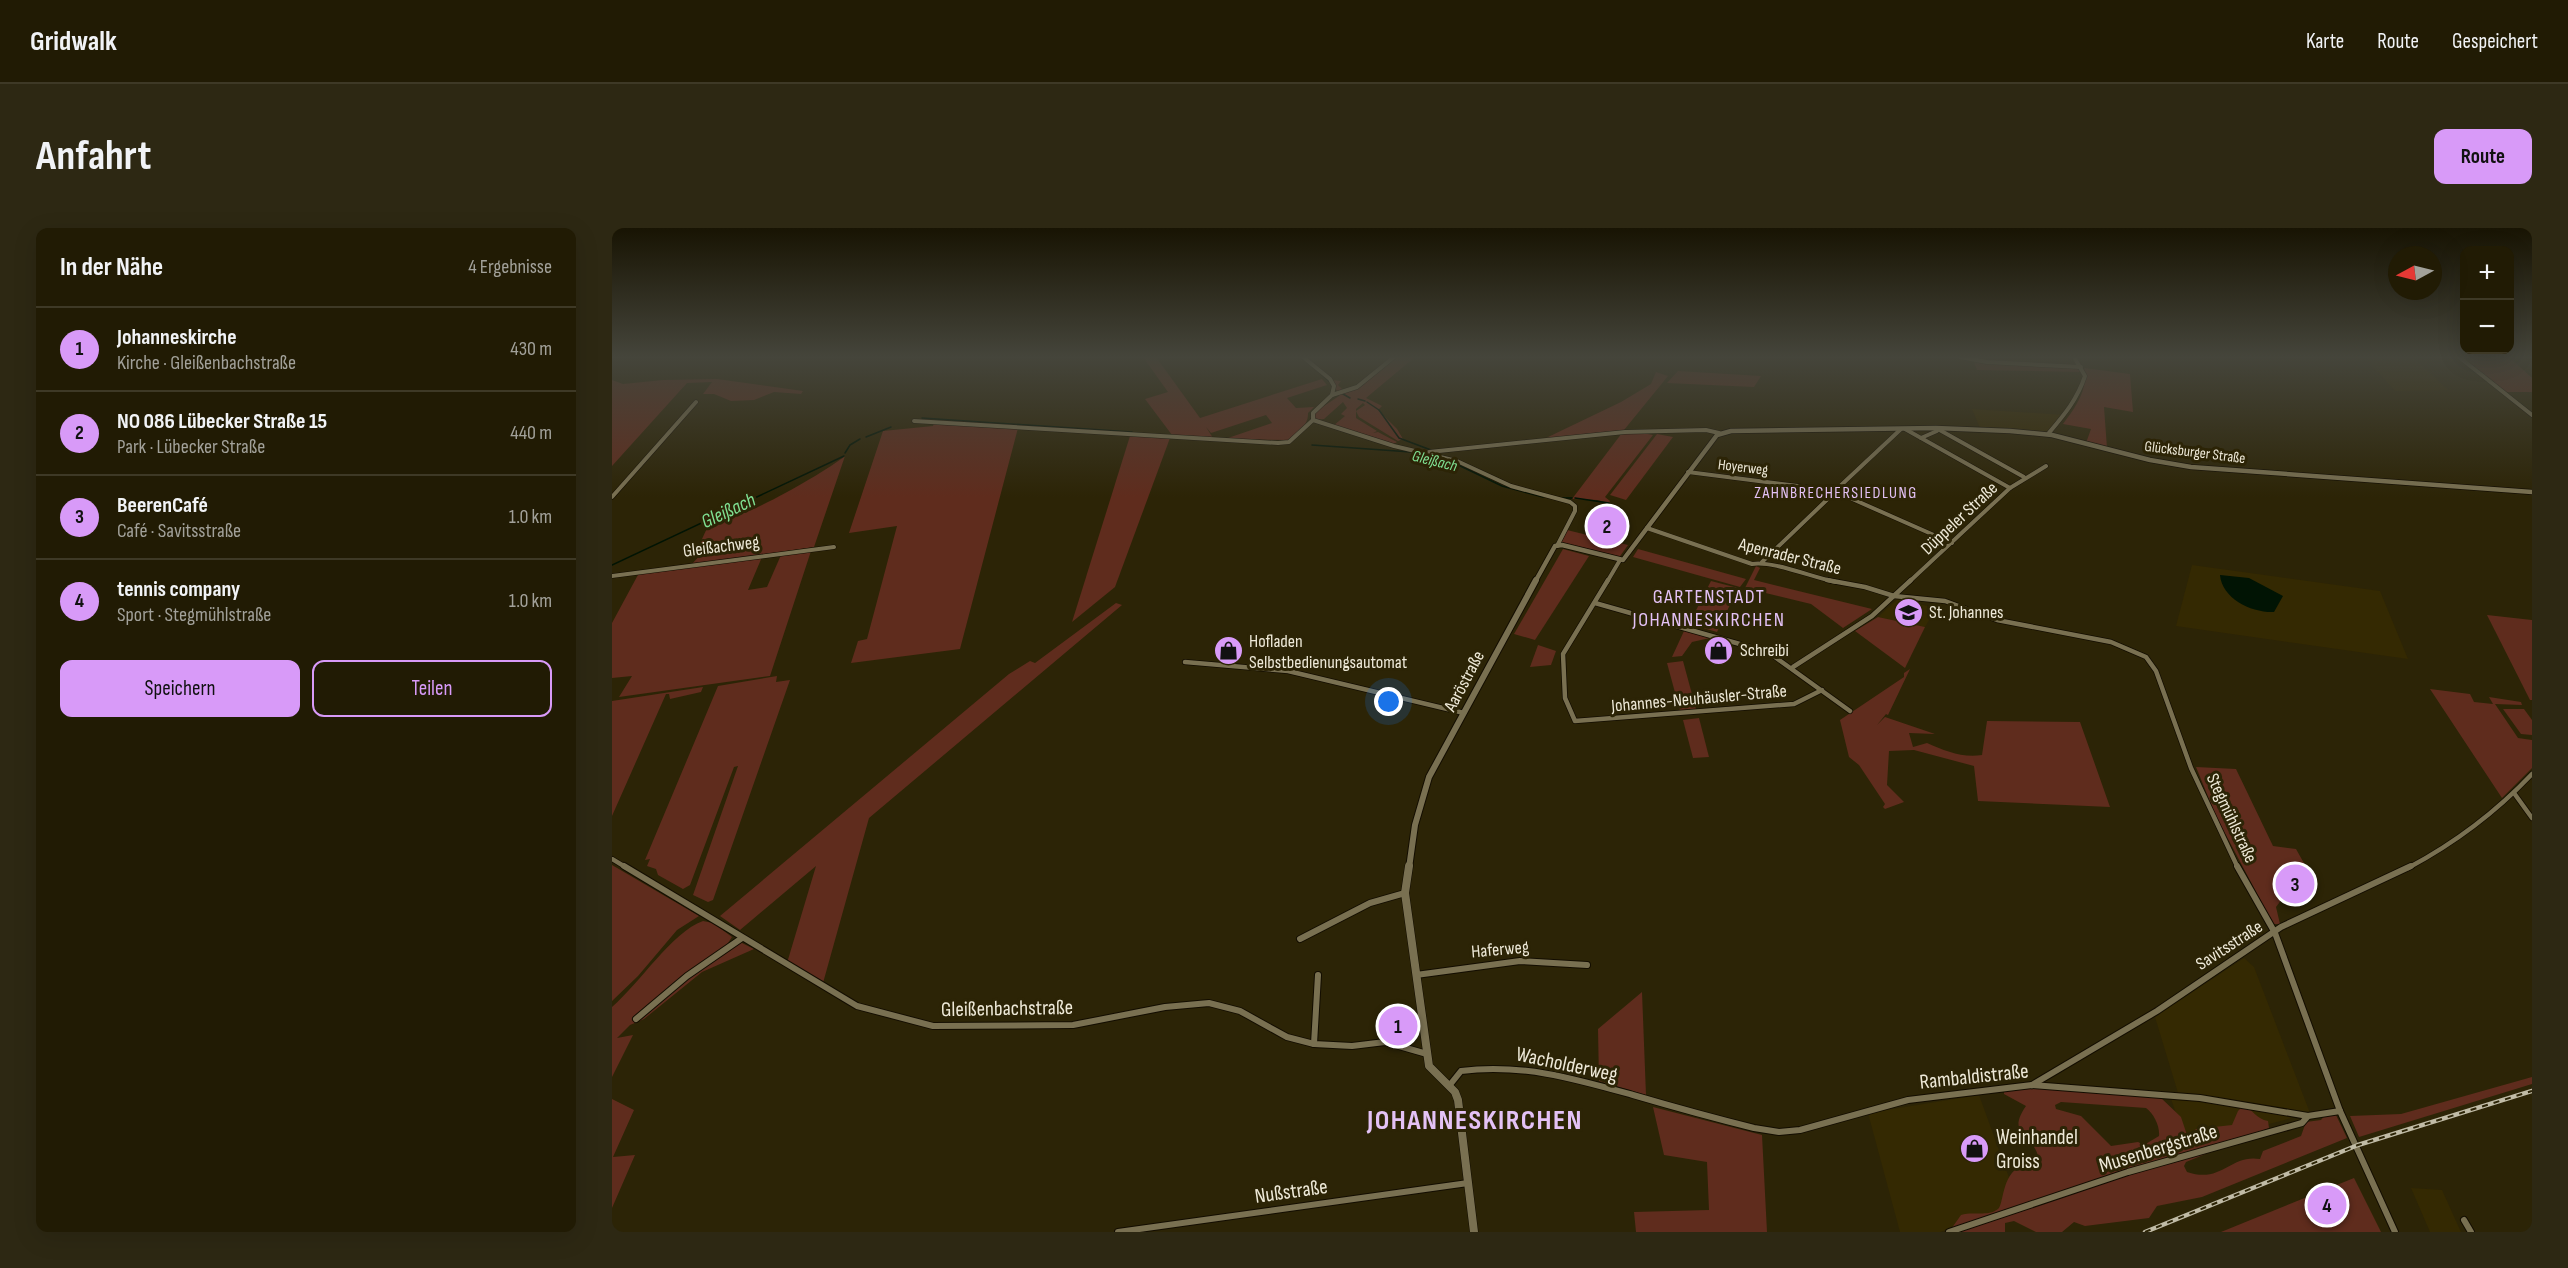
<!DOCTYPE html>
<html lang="de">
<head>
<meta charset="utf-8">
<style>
	:root { --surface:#211b04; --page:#2d2813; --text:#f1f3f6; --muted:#a2a19a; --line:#3e3926; --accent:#d89af8 }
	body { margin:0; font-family:"Sofia Sans Condensed",sans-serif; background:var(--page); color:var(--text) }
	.controls { position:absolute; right:18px; top:18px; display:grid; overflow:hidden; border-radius:12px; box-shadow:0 6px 24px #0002 }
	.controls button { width:54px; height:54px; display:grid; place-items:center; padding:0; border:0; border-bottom:2px solid var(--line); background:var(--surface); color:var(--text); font:30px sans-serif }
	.compass { position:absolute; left:1776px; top:18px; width:54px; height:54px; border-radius:50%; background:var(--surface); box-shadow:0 6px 24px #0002; rotate:263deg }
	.you { position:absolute; left:777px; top:474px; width:21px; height:21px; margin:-15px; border:4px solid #fff; border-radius:50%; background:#1a73e8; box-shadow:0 0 0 9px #1a73e833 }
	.badge { display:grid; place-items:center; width:39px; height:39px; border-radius:50%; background:var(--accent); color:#111; font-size:20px; font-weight:700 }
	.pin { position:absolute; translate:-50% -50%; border:3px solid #fff; box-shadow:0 2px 6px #0006 }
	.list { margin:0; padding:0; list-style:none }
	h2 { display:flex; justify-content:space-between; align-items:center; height:78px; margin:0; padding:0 24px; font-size:26px }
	h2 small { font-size:20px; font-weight:400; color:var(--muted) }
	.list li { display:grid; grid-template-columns:39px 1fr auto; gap:18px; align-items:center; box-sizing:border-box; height:84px; padding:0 24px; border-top:2px solid var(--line) }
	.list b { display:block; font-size:22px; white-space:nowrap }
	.list p { margin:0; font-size:20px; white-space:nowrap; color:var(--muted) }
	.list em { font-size:20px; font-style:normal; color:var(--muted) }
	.actions { display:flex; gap:12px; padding:18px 24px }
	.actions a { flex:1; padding:14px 0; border:2px solid var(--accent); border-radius:12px; text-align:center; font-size:21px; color:var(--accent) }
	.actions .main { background:var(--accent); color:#111 }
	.map { position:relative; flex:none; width:1920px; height:1004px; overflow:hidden; border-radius:12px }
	header { display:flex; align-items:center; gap:36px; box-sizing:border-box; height:84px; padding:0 30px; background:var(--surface); border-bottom:2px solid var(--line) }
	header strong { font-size:28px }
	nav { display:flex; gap:33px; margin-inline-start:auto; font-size:21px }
	.intro { display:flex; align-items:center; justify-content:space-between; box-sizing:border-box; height:144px; padding:0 36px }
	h1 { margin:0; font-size:42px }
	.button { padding:15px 27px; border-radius:12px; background:var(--accent); color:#111; font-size:21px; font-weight:700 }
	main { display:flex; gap:36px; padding:0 36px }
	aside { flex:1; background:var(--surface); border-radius:12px; box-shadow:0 6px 24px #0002 }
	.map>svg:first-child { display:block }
</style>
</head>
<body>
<header>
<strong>Gridwalk</strong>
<nav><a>Karte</a><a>Route</a><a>Gespeichert</a></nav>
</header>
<div class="intro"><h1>Anfahrt</h1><a class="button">Route</a></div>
<main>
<aside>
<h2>In der Nähe<small>4 Ergebnisse</small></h2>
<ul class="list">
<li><span class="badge">1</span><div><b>Johanneskirche</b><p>Kirche · Gleißenbachstraße</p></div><em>430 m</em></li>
<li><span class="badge">2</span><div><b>NO 086 Lübecker Straße 15</b><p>Park · Lübecker Straße</p></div><em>440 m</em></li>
<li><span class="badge">3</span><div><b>BeerenCafé</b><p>Café · Savitsstraße</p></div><em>1.0 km</em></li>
<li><span class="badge">4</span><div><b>tennis company</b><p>Sport · Stegmühlstraße</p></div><em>1.0 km</em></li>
</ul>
<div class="actions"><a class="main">Speichern</a><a>Teilen</a></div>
</aside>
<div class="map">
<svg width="1920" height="1004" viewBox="0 0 1920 1004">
	<rect width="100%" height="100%" fill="#2c2406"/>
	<g fill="#342902">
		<polygon points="1753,129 1801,129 1836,162 1783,163"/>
		<polygon points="1360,181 1453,187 1434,205 1368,200"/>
		<polygon points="1580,337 1768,363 1796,431 1564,398"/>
		<polygon points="1286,371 1324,380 1313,399 1266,389"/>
		<polygon points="1632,730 1642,739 1698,885 1575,918 1557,865 1566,865 1543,789"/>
		<polygon points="1367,867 1407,977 1328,1004 1288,1004 1256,885"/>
		<polygon points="1799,960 1830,962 1849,1004 1818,1004"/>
	</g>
	<g fill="#5f2c1d" fill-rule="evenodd">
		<path d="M531 129H544L588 190 710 151 715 157 675 170 684 180 702 179 696 185C697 197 685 204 677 212L613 211 660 195 654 187 599 205 594 199 601 210 560 207 533 171 556 164Z"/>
		<polygon points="784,129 803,129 754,170 770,178 766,182 785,201 791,211 786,213 747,189 744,183 753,177 751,175 744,181 744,190 765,203 761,205 766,204 785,214 780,217 721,198 733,188 729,186 735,180 731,174 712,191 703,192 703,184 727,168 720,152 729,153 726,157 731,162 737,159 743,162"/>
		<polygon points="1897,129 1920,150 1920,164 1893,164 1857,135 1859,130"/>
		<polygon points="1361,132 1468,140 1469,144 1365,142"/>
		<path d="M1472 140 1518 146 1521 184 1492 179 1495 220 1474 215 1479 201 1451 196C1463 180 1477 161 1472 140Z"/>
		<polygon points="1066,143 1149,148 1142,159 1055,155"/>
		<polygon points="1044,144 1056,148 1012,202 934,210 1009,174 1039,156"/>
		<polygon points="105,151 191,163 189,166 162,164 142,172 119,173 102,166 91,166 100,154 75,155 0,238 0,152 11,156 51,152"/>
		<polygon points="322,195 406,200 348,421 239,435 246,413 255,411 285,298 237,305 271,203 321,198"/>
		<polygon points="1025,204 1041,207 993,269 998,273 997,275 985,272 960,271 1010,205"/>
		<polygon points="1045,206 1061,209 1014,272 998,267"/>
		<polygon points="518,208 558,210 503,359 460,394"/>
		<path d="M233 228 202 319 79 337 92 323 86 320C90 312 95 297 101 292 109 285 119 288 128 286 150 280 216 242 233 228Z"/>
		<polygon points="995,282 1013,289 997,311 978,306"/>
		<polygon points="955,302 1016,317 1006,331 949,315"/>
		<polygon points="951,321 977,328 923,412 902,406"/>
		<polygon points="1026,321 1134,351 1128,359 1021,329"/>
		<polygon points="199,323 158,448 7,469 20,448 0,450 0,395 27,345 150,329 136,362 155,359 169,327"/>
		<polygon points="1144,338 1148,340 1142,352 1260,381 1231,400 1199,376 1133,360"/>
		<polygon points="1099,353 1126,360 1105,404 1077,396"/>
		<polygon points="504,375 510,377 257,590 211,755 175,735 204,638 128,702 108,688 397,446 418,433 423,435"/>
		<polygon points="1875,387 1920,392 1920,472 1918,472"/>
		<polygon points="1266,389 1313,399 1293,440 1243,403"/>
		<polygon points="1072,403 1098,410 1080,414 1070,428 1060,429"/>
		<polygon points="926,417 944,423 939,437 918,439"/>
		<polygon points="1071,433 1084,481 1068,483 1055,435"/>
		<path d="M1298 441 1276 487 1274 486 1265 497 1273 489 1323 506 1297 505 1301 519 1315 515C1333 523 1350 530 1370 527L1375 493 1468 494 1498 579 1366 573 1362 538 1302 522 1277 523 1275 557 1292 574 1273 581 1271 579 1273 576 1247 537 1237 529 1228 492 1292 449V445Z"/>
		<polygon points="165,448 164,454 178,452 101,672 96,674 81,667 126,538 122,539 78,657 71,661 46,647 44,641 35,638 38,631 33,632 106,458"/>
		<polygon points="91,459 89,464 58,471 57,466 54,466 0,588 0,473"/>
		<polygon points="1818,461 1858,466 1862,474 1881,476 1877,469 1909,474 1910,477 1883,476 1906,510 1920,512 1920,540 1890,570"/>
		<polygon points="1891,481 1912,481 1920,492 1920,507 1909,506"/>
		<polygon points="1087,490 1097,529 1081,530 1071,492"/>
		<polygon points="1584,539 1624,541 1661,618 1684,621 1697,644 1693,664 1684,661 1673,667 1664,679 1668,696 1661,696 1604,588"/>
		<polygon points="0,637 87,688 65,702 26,748 0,773"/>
		<path d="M91 693 101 695 120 709 114 718 128 714 142 721 90 744 32 791 18 797 5 810 21 807 0 849V779C28 755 60 704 91 693Z"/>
		<polygon points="1030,764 1034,867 987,853 986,801"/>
		<circle cx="788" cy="796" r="16"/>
		<polygon points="1920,849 1920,856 1747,909 1738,888 1789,886"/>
		<path d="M1441 860 1548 869 1569 889 1575 907 1580 906 1584 901 1620 897 1626 883 1631 878C1641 881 1644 891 1656 893L1657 900 1574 934 1572 938 1575 944C1610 956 1618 926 1648 931L1651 923 1689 908 1694 894 1709 892 1714 886 1724 887 1735 910 1590 969 1545 978 1537 990 1473 998 1462 994 1450 1004H1424L1402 993 1393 995V1004H1337L1349 987C1360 983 1376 989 1386 981 1392 977 1389 947 1409 938 1414 936 1422 936 1427 934 1425 905 1392 910 1414 878L1392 866V862ZM1449 874 1534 880C1542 886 1548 898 1547 908L1532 917 1526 914 1499 918 1469 888 1444 881 1443 877Z"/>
		<polygon points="0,871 22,882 1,929 23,927 0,980"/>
		<polygon points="1041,879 1150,907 1155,1004 1024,1004 1022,984 1097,982 1095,934 1052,927"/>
		<polygon points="1742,950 1769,1004 1609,1004"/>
	</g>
	<path fill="#011404" d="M1608 347 1637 350 1671 368 1662 384C1640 385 1610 371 1608 347Z"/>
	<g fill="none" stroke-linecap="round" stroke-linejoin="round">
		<g stroke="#011404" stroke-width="1.5">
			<polyline points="710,147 718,154"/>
			<polyline points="731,166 738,170"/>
			<polyline points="746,171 753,173"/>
			<polyline points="755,174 767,182 787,210 819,222"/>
			<polyline points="310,190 520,204"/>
			<polyline points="254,209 279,199"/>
			<polyline points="700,217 799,224"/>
			<polyline points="233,225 238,217 248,211"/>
			<polyline points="838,233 890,258 931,269"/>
			<polyline points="949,270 960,270"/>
			<polyline points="963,270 997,275"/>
			<polyline points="0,337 232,228"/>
		</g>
		<defs>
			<g id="minor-far2">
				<polyline points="691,129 718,151 722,158 720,167 701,185 701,192"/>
				<polyline points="1348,129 1375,134 1469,139"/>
				<polyline points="1847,129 1920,187"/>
				<polyline points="720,167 745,159 782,129"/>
				<polyline points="701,192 782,218 845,233 899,258 958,274 963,278 963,283 945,318"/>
				<polyline points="302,193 666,215 677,214 701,192"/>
				<polyline points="1324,200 1412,249"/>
				<polyline points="1293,201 1398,260"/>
				<path d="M1436 206C1452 187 1465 172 1473 148L1462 129"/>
				<polyline points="1309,210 1325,203"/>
				<polyline points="817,224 1013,204 1094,202 1107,205"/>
				<polyline points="1076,244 1218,262"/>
				<circle cx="1224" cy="263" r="4.5"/>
				<polyline points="1226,260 1289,201"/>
				<polyline points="1229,266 1340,315"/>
				<polyline points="0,269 84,174"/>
				<path d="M1035 300 1140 336C1159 332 1202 350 1224 354"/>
				<polyline points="1150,334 1221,266"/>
				<polyline points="0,348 222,319"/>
				<polyline points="995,354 1008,332"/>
				<polyline points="1297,354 1398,260 1434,238"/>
			</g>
			<g id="minor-far1">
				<polyline points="996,352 951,426 953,470 963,493 1182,476 1210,462"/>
				<polyline points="1215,352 1253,359 1282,368 1333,373 1385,392 1499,414 1534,429 1544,443 1579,540 1626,640"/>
				<polyline points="983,375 1156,424 1238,483"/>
				<polyline points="573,434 676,443 852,485"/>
				<polyline points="1181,439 1260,388 1299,352"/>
				<polyline points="1902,565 1920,590"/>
				<polyline points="0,631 15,640"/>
				<path d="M1796 640C1841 616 1885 583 1920 546"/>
			</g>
			<g id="minor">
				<polyline points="12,638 245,778 321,798 461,797 553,779 597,775 628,783 675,809 702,816 740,818 773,814 815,826"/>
				<polyline points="1625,638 1663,705 1728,883 1783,1004"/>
				<polyline points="688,711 758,675 793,665"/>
				<polyline points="804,747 908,733 975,737"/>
				<polyline points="24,791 75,748 130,710"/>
				<polyline points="702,816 706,747"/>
				<polyline points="1420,857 1545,783 1669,699 1799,638"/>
				<path d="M837 858 849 843C909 835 964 851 1021 867 1062 879 1102 890 1142 900L1167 904 1188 902 1296 872 1420 857 1588 870 1696 888"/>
				<polyline points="1852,992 1859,1004"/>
				<polyline points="506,1004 856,955"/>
				<polyline points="1337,1004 1516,944 1690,895 1696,888 1728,883"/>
			</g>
			<polyline id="tertiary-far2" points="923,354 943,318 950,317 1011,332 1105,207 1119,203 1324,200 1398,203 1440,207 1538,232 1579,239 1920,264"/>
			<polyline id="tertiary-far1" points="797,640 803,597 817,549 924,352"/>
			<polyline id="tertiary" points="797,638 793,665 817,838 843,864 846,872 862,1004"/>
		</defs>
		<use href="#minor-far2" stroke="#130d00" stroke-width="5"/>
		<use href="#minor-far1" stroke="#130d00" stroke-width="6"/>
		<use href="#minor" stroke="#130d00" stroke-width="8"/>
		<use href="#tertiary-far2" stroke="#130d00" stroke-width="6"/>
		<use href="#tertiary-far1" stroke="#130d00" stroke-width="8"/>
		<use href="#tertiary" stroke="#130d00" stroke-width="9"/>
		<use href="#minor-far2" stroke="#797051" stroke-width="4"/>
		<use href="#minor-far1" stroke="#797051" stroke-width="4.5"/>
		<use href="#minor" stroke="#797051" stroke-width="6"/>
		<use href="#tertiary-far2" stroke="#797051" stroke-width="4.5"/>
		<use href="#tertiary-far1" stroke="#797051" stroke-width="6"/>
		<use href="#tertiary" stroke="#797051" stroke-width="8"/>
		<defs>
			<polyline id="rail" points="1533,1004 1746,917 1920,863"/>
		</defs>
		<use href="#rail" stroke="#c0bba6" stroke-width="4.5"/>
		<use href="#rail" stroke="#2c2406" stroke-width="2" stroke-dasharray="6" stroke-linecap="butt"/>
	</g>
	<linearGradient id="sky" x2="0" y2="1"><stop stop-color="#181403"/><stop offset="0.48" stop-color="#45453b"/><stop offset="1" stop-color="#45453b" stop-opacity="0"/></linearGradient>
	<rect width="1920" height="269" fill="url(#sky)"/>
	<defs>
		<symbol id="school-disc" viewBox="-11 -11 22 22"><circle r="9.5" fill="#d89af8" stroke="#2c2406"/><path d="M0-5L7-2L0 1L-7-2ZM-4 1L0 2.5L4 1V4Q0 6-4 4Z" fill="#111"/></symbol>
		<symbol id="shop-disc" viewBox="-11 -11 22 22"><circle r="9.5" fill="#d89af8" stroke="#2c2406"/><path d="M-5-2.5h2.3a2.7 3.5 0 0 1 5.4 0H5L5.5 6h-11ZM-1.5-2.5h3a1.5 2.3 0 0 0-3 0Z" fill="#111"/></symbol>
	</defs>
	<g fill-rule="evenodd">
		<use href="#school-disc" x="1280" y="368" width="33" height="33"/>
		<use href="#shop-disc" x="1090" y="406" width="33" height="33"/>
		<use href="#shop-disc" x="600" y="406" width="33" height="33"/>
		<use href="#shop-disc" x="1346" y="904" width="33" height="33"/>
	</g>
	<g text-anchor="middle" stroke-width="6" stroke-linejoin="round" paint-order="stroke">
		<g font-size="15" fill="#eee9d8" stroke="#2c2406">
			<text transform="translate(1583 224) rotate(7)" y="5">Glücksburger Straße</text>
			<text transform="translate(1131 239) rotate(7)" y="5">Hoyerweg</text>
		</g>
		<g font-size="16" font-style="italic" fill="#7fe092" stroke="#2c2406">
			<text transform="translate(823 232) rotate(14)" y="6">Gleißach</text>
		</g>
		<g font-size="16" letter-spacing="1.5" fill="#e4c2f6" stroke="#2c2406">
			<text x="1224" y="270">ZAHNBRECHERSIEDLUNG</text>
		</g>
		<g font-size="18" fill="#eee9d8" stroke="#2c2406">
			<text transform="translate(1347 290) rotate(-43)" y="6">Düppeler Straße</text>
			<text transform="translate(109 318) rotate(-7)" y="6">Gleißachweg</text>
			<text transform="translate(1178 328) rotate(14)" y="6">Apenrader Straße</text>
			<text transform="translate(852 453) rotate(-62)" y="6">Aaröstraße</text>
			<text transform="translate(1087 470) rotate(-5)" y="6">Johannes-Neuhäusler-Straße</text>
			<text transform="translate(1620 590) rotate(65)" y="6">Stegmühlstraße</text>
			<text transform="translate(1617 717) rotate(-33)" y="6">Savitsstraße</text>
			<text transform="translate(888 721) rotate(-5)" y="6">Haferweg</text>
		</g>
		<g font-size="18" fill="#eee9d8" stroke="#2c2406" text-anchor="start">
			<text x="1317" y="390">St. Johannes</text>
			<text x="637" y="419">Hofladen<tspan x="637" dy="21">Selbstbedienungsautomat</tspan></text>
			<text x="1128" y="428">Schreibi</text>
		</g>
		<g font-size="20" font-style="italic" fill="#7fe092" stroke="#2c2406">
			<text transform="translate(116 282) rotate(-25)" y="7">Gleißach</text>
		</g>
		<g font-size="20" letter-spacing="1.5" fill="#e4c2f6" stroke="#2c2406">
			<text x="1097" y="375">GARTENSTADT<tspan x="1097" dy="23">JOHANNESKIRCHEN</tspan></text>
		</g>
		<g font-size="21" fill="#eee9d8" stroke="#2c2406">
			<text transform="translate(395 780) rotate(-1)" y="7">Gleißenbachstraße</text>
			<text transform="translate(955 836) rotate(12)" y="7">Wacholderweg</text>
			<text transform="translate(1362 848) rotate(-6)" y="7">Rambaldistraße</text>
			<text transform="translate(1546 920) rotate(-17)" y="7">Musenbergstraße</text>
			<text transform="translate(679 963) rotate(-8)" y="7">Nußstraße</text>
		</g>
		<g font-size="21" fill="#eee9d8" stroke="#2c2406" text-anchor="start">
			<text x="1384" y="916">Weinhandel<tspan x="1384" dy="24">Groiss</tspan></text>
		</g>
		<g font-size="28" font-weight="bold" letter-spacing="1.5" fill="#e4c2f6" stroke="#2c2406">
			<text x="863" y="901">JOHANNESKIRCHEN</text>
		</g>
	</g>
</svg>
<div class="controls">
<button>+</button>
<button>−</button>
</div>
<svg class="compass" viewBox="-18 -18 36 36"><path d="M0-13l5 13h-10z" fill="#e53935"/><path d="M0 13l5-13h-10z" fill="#a2a19a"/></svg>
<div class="you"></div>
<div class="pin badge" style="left:786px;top:798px">1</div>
<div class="pin badge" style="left:995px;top:298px">2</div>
<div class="pin badge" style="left:1683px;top:656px">3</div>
<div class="pin badge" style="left:1715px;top:977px">4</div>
</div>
</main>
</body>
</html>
